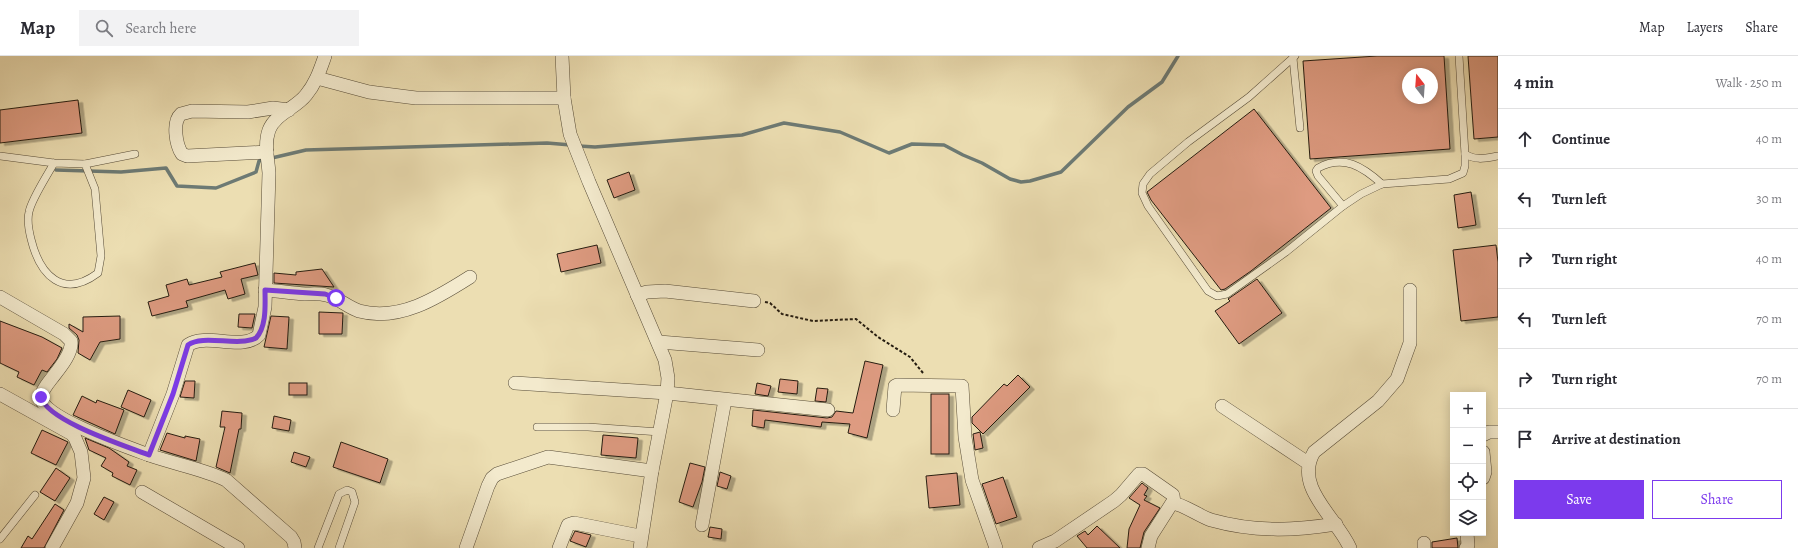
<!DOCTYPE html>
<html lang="en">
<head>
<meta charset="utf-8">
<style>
	:root { --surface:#fff; --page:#f2f2f3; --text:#2b2b33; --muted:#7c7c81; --line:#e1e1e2; --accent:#7c3aed }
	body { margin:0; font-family:Alegreya,serif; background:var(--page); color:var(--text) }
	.controls { position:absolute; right:12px; bottom:12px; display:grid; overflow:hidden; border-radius:0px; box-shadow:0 2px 10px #0003 }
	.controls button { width:36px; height:36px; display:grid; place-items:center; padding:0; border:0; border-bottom:1px solid var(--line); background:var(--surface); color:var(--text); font:20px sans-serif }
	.compass { position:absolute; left:1402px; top:12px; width:36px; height:36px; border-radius:50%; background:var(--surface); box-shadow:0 2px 10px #0003; rotate:343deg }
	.stop { position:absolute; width:12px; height:12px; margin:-9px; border:3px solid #7c3aed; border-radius:50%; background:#fff }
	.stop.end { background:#7c3aed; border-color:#fff; box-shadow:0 1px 4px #0008 }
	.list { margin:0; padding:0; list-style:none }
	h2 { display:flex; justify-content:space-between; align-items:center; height:52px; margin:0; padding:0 16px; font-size:17px }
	h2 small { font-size:13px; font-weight:400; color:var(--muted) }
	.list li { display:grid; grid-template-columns:26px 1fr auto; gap:12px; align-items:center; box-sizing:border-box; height:60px; padding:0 16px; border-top:1px solid var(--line) }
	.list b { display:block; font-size:15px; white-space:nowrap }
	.list em { font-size:13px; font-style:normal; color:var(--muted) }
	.actions { display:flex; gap:8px; padding:12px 16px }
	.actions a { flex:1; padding:9px 0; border:1px solid var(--accent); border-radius:0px; text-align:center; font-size:14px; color:var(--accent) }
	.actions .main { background:var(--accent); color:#fff }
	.icon { flex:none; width:22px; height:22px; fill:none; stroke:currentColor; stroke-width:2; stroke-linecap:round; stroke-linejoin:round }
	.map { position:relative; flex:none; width:1498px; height:492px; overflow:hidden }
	header { display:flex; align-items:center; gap:24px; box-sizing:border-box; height:56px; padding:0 20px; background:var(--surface); border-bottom:1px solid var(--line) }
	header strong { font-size:19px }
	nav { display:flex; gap:22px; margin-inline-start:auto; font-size:14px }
	.search { width:280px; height:36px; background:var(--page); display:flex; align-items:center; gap:10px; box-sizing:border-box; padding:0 14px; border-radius:0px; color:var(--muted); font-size:15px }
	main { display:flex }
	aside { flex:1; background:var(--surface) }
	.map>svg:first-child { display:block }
</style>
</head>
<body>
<header>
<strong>Map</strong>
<div class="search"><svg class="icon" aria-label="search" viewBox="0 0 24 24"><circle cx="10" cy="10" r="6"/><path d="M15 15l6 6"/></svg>Search here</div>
<nav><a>Map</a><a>Layers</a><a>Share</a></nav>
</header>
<main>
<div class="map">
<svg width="1498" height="492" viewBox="0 0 1498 492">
	<defs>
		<filter id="shadow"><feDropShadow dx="4.5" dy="2.5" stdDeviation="0" flood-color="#0004"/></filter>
	</defs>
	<rect width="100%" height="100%" fill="#ecdeb2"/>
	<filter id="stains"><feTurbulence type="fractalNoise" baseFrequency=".005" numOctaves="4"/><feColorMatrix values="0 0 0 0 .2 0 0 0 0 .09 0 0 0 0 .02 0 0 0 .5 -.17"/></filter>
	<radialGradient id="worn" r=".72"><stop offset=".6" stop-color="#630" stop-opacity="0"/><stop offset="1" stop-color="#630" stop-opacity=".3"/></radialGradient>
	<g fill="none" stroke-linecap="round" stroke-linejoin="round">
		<g stroke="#6d7a74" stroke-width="3.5">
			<polyline points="579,90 595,91 742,79 784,67 840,76 889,97 912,88 944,89 963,99 982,107 1010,123 1021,126 1030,125 1061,116 1128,51 1162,26 1178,0"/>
			<polyline points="56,114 121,116 166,112 177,130 216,132 256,116 259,105 306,94 547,87 571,89"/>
		</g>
	</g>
	<g fill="#de9b81" stroke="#251c10" fill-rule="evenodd" filter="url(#shadow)">
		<path d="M1377 0H1444L1450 93 1310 103 1303 5ZM1408 18H1432V42H1408Z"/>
		<polygon points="1468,0 1498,0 1498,81 1474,83"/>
		<polygon points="78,44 82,77 0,87 0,54"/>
		<polygon points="1254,53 1331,152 1251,215 1225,233 1221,234 1151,144 1147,136"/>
		<polygon points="629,116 635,134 614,142 607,124"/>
		<polygon points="1471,136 1476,169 1458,172 1454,139"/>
		<polygon points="597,189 601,207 561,216 557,198"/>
		<polygon points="1496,189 1498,206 1498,261 1461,265 1453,194"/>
		<polygon points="255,207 258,219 241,223 245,238 228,243 225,234 186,245 188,251 152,260 148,246 169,240 166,229 187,223 189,229 222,221 220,216"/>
		<polygon points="322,213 334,231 274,227 274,217 296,219 296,216"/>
		<polygon points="1257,223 1282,257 1239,288 1215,255 1230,245 1228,243"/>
		<polygon points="319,256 343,257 342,278 319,278"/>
		<polygon points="239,258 255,258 252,272 238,271"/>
		<polygon points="120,260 120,283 100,286 90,304 78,297 79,284 77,279 69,272 69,268 83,276 83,261"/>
		<polygon points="271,260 289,261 287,293 264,291"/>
		<polygon points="0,265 42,281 62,292 57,303 47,316 42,314 34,329 17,321 19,316 0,307"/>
		<polygon points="865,305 883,309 867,382 848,377 850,368 822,366 821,371 765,364 764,372 752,370 753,354 827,362 832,361 836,355 853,357"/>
		<polygon points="1018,319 1030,331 983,378 972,367 972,361 1004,328 1007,330"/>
		<polygon points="780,323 798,325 797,338 778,336"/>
		<polygon points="185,325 195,325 194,342 180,341"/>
		<rect x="289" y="327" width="18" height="12"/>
		<polygon points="757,327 771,330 768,340 755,338"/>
		<polygon points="817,332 828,333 826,346 815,345"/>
		<polygon points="128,334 151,344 144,361 121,351"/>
		<rect x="931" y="338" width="18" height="60"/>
		<polygon points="82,340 96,347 97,344 124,354 115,378 73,359"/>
		<polygon points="222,355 242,357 241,373 239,373 230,417 216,411 225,371 220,371"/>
		<polygon points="274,360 291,364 289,375 272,372"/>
		<polygon points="42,374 68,386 56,409 31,397"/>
		<polygon points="980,376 983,392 975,394 973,378"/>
		<polygon points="167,377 185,382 185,380 200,383 196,405 160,394"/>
		<polygon points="603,379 638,382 636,402 601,399"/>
		<polygon points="85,382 109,392 129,406 127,410 137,414 130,429 112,420 113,417 101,410 106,402 89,394"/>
		<polygon points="341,386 388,403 380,427 333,411"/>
		<polygon points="294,396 310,401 306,411 291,406"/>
		<polygon points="690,407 705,411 702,426 693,451 679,446"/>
		<polygon points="56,412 70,422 55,445 40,436"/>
		<polygon points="720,416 731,420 727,433 717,430"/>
		<polygon points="957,417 960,449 929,452 926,420"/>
		<polygon points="1003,421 1017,461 996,468 982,428"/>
		<polygon points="1142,427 1148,432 1144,439 1147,440 1144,444 1160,452 1144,476 1140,492 1127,492 1129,473 1140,449 1129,442"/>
		<polygon points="104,441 114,446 104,464 94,458"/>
		<polygon points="55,448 64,454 44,492 21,492 28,480 32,483"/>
		<polygon points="1097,470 1120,492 1087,492 1077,480 1085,475 1088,479"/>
		<polygon points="710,471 722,473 721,483 708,481"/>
		<polygon points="575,475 591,479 586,491 570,485"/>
		<polygon points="1457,482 1458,492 1432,492 1432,486"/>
	</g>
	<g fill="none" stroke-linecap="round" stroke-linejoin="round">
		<defs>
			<g id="lane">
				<polyline points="1295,0 1249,41 1188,86 1150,118 1143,128 1142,137 1148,150 1208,235 1217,240 1227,238 1286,196 1343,150 1361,138 1382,128 1449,123 1463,117 1465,110 1465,98"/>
				<path d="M1459 0 1465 98C1476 105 1486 102 1498 100"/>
				<polyline points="1293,2 1300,72"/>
				<path d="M0 100 54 107 85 108 95 133 101 200 98 217C63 243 40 220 31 183 29 175 27 164 29 156 31 144 48 118 54 107"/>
				<polyline points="85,108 135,98"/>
				<path d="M1343 150 1318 120 1316 115 1318 112C1344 98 1363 111 1382 128"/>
				<polyline points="537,371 588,371 660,376"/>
				<polyline points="0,483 35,439"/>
				<polyline points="318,492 339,438 347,434 352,436 355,446 339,492"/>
			</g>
			<g id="street">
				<polyline points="562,0 564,42 570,78 589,126 665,304 668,322 667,337 652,415 640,492"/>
				<polyline points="317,22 369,36 416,42 564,42"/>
				<path d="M267 96 187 100 182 98C176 89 172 66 181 58L192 55 248 56 273 52 289 54"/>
				<path d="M265 234C278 235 292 237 305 238 312 238 319 237 326 239 339 242 347 251 359 255 399 266 437 242 470 221"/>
				<polyline points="637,239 647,236 665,235 754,245"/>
				<path d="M0 241 64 278 71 285C73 297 59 313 52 322 48 327 42 334 41 341 39 361 133 393 149 399"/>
				<polyline points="659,286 758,294"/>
				<polyline points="515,327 667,337 828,354"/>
				<polyline points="0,338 72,378 75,382 81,396 84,422 77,447 52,492"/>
				<polyline points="1222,350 1308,407"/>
				<polyline points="893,354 895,330 897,329 962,330 965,381 972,424 996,492"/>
				<polyline points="1483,379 1489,376 1498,376"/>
				<polyline points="1483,396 1485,416 1483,422"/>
				<polyline points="142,436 238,492"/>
				<polyline points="702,469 725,344"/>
				<polyline points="1424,487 1424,492"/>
				<path d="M295 492 294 486 291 481 226 424C204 413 174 408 149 399L173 338 188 289C206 276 243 296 259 279L265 251 269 117C268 103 264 88 269 74 275 58 296 52 306 39 316 27 320 14 325 0"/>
				<polyline points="466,492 488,430 492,422 497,418 548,401 652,415"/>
				<polyline points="559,492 568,469 574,467 640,480"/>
				<polyline points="1039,492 1055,485 1114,445 1121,439 1139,418 1143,418 1173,439 1174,447"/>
				<path d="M1148 492 1151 480 1172 447C1183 448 1199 460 1211 464 1254 476 1292 475 1336 468"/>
				<path d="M1350 492C1337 462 1293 431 1314 396L1378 345 1397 323 1410 287V234"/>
				<polyline points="1466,492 1468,489 1467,477"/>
			</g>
		</defs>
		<use href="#lane" stroke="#574c38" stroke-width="8"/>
		<use href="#street" stroke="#574c38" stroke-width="14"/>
		<polyline stroke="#251c10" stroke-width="2" stroke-dasharray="3 2" stroke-linecap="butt" points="765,246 770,247 782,258 813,265 856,263 878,281 910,301 923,317"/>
		<use href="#lane" stroke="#f3eacd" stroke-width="7"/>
		<use href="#street" stroke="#f3eacd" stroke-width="13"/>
	</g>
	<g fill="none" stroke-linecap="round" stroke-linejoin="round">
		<path stroke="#7c3aed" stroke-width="5" d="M41 341C47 365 126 390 149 399L173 338 188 289C203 278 238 291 256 282 267 270 265 248 265 234L325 238 336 242"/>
	</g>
	<rect width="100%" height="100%" filter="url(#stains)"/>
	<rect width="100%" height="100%" fill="url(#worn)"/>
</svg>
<div class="controls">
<button>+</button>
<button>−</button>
<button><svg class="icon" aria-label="locate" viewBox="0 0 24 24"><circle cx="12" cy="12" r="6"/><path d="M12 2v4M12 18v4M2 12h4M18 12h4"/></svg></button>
<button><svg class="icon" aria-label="layers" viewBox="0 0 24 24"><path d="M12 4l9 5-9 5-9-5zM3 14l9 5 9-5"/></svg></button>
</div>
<svg class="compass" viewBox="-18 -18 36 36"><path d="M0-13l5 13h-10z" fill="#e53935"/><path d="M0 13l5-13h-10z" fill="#7c7c81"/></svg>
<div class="stop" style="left:336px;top:242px"></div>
<div class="stop end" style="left:41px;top:341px"></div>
</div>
<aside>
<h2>4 min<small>Walk · 250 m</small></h2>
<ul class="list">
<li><svg class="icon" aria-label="ahead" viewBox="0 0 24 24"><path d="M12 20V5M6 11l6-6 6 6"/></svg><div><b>Continue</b></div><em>40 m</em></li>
<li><svg class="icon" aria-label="left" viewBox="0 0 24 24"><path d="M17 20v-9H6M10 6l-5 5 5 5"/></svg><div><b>Turn left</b></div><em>30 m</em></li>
<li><svg class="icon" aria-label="right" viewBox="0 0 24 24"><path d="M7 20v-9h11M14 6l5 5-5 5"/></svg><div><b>Turn right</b></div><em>40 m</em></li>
<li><svg class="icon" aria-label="left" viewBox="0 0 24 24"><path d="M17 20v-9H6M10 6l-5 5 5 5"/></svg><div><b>Turn left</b></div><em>70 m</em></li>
<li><svg class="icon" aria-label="right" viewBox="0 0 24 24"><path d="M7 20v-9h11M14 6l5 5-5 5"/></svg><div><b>Turn right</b></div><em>70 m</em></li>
<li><svg class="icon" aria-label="arrive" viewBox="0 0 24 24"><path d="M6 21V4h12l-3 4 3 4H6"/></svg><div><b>Arrive at destination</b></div></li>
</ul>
<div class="actions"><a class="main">Save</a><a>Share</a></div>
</aside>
</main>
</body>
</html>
